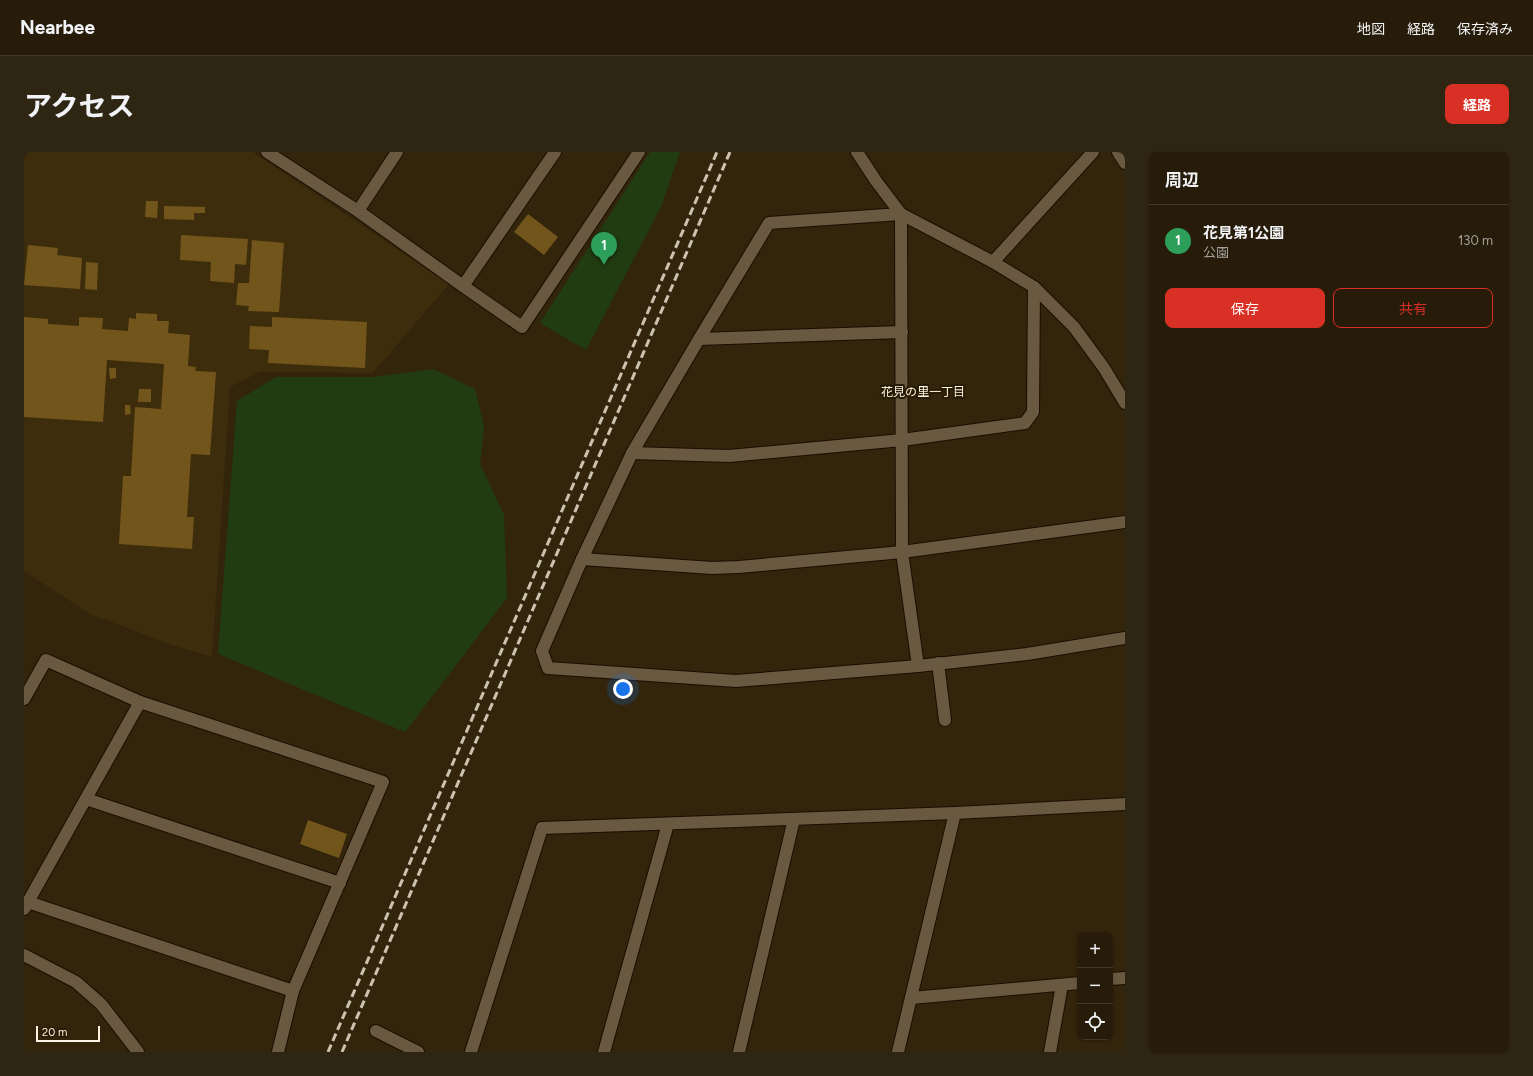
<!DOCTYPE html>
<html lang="ja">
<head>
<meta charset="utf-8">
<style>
	:root { --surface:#261c09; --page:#2e2512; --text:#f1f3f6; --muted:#a4a19c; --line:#423a2a; --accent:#d93025 }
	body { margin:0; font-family:Figtree,"Noto Sans JP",sans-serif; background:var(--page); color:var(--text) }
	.controls { position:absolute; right:12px; bottom:12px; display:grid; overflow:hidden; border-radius:8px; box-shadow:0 1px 3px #0004 }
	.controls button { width:36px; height:36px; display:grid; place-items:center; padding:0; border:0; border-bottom:1px solid var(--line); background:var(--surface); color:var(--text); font:20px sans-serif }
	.scale { position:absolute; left:12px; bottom:10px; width:64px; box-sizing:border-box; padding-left:4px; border:2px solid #fbf3e4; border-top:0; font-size:11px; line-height:14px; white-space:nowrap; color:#fbf3e4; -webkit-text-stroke:3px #281b03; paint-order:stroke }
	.you { position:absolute; left:599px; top:537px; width:14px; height:14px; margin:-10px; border:3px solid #fff; border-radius:50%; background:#1a73e8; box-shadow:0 0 0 6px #1a73e833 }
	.badge { display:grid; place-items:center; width:26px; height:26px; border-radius:50%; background:var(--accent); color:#fff; font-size:13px; font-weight:700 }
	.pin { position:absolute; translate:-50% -33px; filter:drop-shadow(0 1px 2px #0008) }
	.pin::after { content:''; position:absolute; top:21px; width:14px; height:12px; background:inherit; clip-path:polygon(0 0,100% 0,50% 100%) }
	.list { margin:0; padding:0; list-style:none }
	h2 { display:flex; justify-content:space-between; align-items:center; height:52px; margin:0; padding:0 16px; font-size:17px }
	h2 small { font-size:13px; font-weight:400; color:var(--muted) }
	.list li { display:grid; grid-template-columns:26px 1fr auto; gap:12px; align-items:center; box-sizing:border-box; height:72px; padding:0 16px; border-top:1px solid var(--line) }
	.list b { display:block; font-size:15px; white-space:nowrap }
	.list p { margin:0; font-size:13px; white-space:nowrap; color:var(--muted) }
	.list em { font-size:13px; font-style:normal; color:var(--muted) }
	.actions { display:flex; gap:8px; padding:12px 16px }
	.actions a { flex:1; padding:9px 0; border:1px solid var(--accent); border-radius:8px; text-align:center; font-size:14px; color:var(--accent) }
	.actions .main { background:var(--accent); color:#fff }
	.icon { flex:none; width:22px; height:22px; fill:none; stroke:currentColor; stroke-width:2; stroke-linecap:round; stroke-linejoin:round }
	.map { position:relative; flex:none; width:1101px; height:900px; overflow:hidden; border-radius:8px }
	header { display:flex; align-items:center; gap:24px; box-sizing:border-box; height:56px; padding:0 20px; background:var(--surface); border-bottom:1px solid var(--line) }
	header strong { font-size:19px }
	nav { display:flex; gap:22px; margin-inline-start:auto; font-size:14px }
	.intro { display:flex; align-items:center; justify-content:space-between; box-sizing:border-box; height:96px; padding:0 24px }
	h1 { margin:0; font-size:28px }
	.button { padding:10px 18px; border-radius:8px; background:var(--accent); color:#fff; font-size:14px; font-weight:700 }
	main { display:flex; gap:24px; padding:0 24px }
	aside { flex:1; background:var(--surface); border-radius:8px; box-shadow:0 1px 3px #0004 }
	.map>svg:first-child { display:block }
</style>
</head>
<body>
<header>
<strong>Nearbee</strong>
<nav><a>地図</a><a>経路</a><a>保存済み</a></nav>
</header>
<div class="intro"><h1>アクセス</h1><a class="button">経路</a></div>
<main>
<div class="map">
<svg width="1101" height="900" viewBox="0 0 1101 900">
	<rect width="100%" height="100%" fill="#32250c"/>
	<polygon fill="#3e2d0c" points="0,0 229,0 425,132 349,221 236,220 206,235 188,505 148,493 66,462 0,419"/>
	<g fill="#213c11">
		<polygon points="626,0 656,0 637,55 562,198 516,171"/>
		<polygon points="409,217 451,237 460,275 456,312 480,363 483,446 381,580 194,502 213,249 252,225 350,225"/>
	</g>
	<g fill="#72551b">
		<polygon points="122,49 134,49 133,66 121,65"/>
		<polygon points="140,54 181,55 181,61 170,61 170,68 140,67"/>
		<polygon points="504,62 534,85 520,103 490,80"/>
		<polygon points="157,83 224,87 222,113 211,112 210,131 186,129 187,110 156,108"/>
		<polygon points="228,88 260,91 255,160 224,159 225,154 212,153 214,131 225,131"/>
		<polygon points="4,93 34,96 33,103 58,106 56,137 0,133"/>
		<polygon points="62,110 74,111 73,138 61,137"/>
		<polygon points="112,161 133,162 133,169 145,169 144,181 166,183 164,214 172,215 171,219 192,220 186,303 167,302 163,365 170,365 168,397 95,392 99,324 107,324 111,255 137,257 140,212 83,208 79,270 0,265 0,165 24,167 24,172 55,174 55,165 79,166 78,177 104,179 105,166 112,167"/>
		<polygon points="248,165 343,170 341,216 244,211 245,198 225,197 226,174 248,175"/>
		<polygon points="85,216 92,216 92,226 86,227"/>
		<polygon points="115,237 127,237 127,250 114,250"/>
		<polygon points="101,253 106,253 107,262 101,263"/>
		<polygon points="284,668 323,682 315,706 276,692"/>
	</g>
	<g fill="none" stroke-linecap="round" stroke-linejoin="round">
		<defs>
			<g id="minor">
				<polyline points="243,0 334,59 439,134 498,175 615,0"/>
				<polyline points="833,0 852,29 877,62 969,110 1010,135 1050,175 1080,216 1101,251"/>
				<polyline points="1094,0 1101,11"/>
				<polyline points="334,59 373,0"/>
				<polyline points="877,62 745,71 675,187 608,301 558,407 518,499 524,516 712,529 894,514 1003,502 1101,486"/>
				<polyline points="877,62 878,400 894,514"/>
				<polyline points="969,110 1069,0"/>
				<polyline points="439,134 531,0"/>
				<polyline points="675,187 878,180"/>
				<polyline points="608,301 705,304 878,288 1001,271 1009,260 1010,135"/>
				<polyline points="558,407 688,416 715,415 878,400 1101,370"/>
				<polyline points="914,511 921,568"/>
				<polyline points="0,547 22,508 116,550 359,630 269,839 254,900"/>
				<polyline points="62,647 316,731"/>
				<polyline points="4,750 116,550"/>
				<polyline points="0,757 4,750 269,839"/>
				<polyline points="0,803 52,830 77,852 114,900"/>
				<polyline points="1086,827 1101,826"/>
				<polyline points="887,846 1056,831"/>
				<polyline points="352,879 394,900"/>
				<polyline points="447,900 518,676 931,661 1101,652"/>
				<polyline points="580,900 644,672"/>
				<polyline points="715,900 770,667"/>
				<polyline points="874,900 931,661"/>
				<polyline points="1026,900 1038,833"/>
			</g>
		</defs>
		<use href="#minor" stroke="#1a0e00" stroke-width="14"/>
		<use href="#minor" stroke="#685940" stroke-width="12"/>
		<g stroke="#cbc2b1" stroke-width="3" stroke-dasharray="8 4" stroke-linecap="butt">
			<polyline points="304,900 693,0"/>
			<polyline points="318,900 706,0"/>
		</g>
	</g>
	<g text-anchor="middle" stroke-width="4" stroke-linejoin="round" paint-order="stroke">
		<g font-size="12" fill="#fbf3e4" stroke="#281b03">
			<text x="899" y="244">花見の里一丁目</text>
		</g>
	</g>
</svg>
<div class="controls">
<button>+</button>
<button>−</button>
<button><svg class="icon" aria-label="locate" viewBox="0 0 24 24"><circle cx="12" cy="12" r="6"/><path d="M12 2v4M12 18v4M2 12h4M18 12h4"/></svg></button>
</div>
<div class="scale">20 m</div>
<div class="you"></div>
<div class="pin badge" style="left:580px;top:113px;background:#2e9e5b">1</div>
</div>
<aside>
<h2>周辺<small></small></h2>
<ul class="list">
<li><span class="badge" style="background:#2e9e5b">1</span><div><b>花見第1公園</b><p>公園</p></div><em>130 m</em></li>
</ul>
<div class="actions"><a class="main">保存</a><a>共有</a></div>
</aside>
</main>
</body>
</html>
